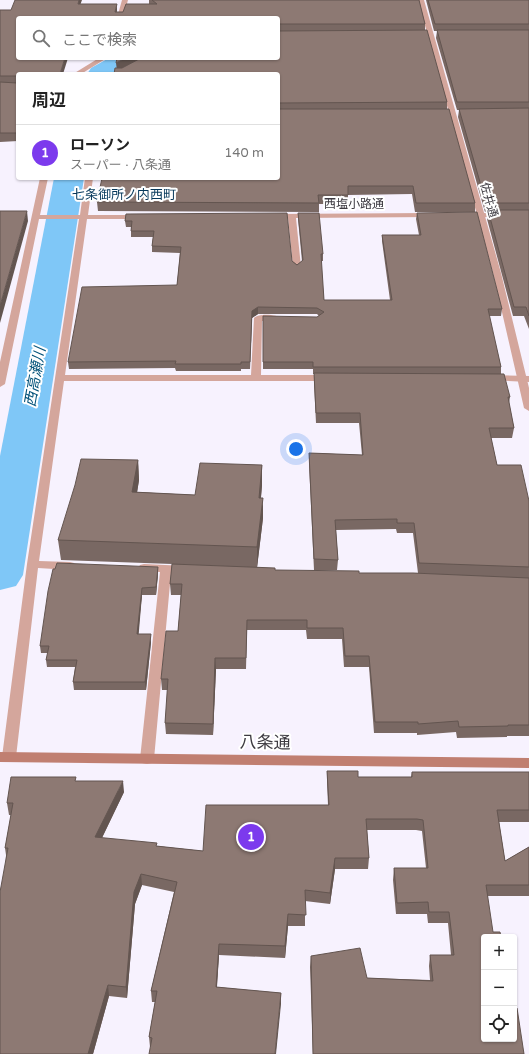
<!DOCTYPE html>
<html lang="ja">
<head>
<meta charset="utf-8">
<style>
	:root { --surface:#fff; --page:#f6f6f6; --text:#222; --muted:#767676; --line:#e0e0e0; --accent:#7c3aed }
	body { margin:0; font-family:"Varela Round","Noto Sans JP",sans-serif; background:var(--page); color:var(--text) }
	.controls { position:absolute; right:12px; bottom:12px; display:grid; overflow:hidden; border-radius:4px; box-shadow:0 1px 3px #0004 }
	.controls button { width:36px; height:36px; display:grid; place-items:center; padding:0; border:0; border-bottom:1px solid var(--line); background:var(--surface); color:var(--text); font:20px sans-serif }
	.you { position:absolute; left:296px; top:449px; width:14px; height:14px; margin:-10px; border:3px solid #fff; border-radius:50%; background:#1a73e8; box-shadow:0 0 0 6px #1a73e833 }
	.badge { display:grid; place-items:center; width:26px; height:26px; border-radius:50%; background:var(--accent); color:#fff; font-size:13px; font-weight:700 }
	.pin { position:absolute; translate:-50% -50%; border:2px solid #fff; box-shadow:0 1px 4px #0006 }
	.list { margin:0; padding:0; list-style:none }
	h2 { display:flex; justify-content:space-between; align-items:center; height:52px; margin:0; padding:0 16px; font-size:17px }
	h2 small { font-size:13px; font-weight:400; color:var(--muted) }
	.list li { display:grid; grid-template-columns:26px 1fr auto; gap:12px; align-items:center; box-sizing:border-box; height:56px; padding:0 16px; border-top:1px solid var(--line) }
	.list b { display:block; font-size:15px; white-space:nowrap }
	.list p { margin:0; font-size:13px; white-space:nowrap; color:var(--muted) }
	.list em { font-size:13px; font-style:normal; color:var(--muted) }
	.icon { flex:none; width:22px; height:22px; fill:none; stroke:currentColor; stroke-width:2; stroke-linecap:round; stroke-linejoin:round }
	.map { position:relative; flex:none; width:529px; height:1054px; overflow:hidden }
	.search { position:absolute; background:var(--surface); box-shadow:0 1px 3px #0004; left:16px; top:16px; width:264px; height:44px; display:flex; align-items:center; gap:10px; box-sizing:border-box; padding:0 14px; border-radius:4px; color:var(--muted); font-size:15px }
	.panel { position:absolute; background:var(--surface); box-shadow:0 1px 3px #0004; left:16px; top:72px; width:264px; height:108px; border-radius:4px }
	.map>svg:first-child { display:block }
</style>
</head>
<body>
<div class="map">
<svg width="529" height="1054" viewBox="0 0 529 1054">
	<rect width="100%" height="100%" fill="#f7f2fe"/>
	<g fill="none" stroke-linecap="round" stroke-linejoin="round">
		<g fill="#7fc7f7" fill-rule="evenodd">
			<path d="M109 58H141C128 77 107 74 87 74L91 68Z"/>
			<polygon points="54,178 84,178 23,575 16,586 0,590 0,456"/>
		</g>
		<g fill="#d4a69c" fill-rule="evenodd">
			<polygon points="122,0 128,0 123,18 117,18"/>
			<polygon points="99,58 107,58 81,74 73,74"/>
			<path d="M40 178H48L40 215H80L85 178H93L88 215H140L144 217 140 219H87L65 375H251L254 318C259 313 277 314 282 319L277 322 262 321 261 375H328L333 378 328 381H64L39 561 70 562 74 563 76 566 74 569 70 570 38 568 16 757 14 761 9 762 4 761 2 757 27 564 79 219H39L5 384 0 387V362Z"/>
			<polygon points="430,213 433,213 433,217 296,218 301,267 297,270 293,267 288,218 272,218 268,216 272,214"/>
			<rect x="467" y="213" width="62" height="4"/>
			<polygon points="492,375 529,376 529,382 489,380 487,378 489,376"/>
			<polygon points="144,564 186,566 190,567 192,570 190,573 171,573 154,759 152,763 147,764 142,763 140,759 160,572 140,571 138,568 140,565"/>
		</g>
		<polygon fill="#d4a69c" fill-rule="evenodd" points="418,0 424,0 501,273 529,388 529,411 524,408 493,273"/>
		<polygon fill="#c07f71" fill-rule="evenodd" points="0,752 529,758 529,768 0,762"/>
	</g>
	<g fill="#796863">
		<polygon points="149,0 419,0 425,24 425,31 447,102 447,109 475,203 475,212 415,212 412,194 348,195 348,204 319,204 319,212 98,211 97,202 278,178 278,18 18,18 18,141 0,142 0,10 11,10 80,4 117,12 123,12 149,4"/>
		<polygon points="426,0 529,0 529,329 524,316 513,316 487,219 488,212 485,212 458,117 459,110 457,110 436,38 437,31 434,31"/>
		<polygon points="298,213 323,254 323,261 321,261 324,300 390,300 382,241 382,235 419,235 416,219 417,213 502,309 501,316 489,316 501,367 501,374 510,397 509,403 514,428 512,438 491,438 497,465 529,501 529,736 507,736 507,737 457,738 456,732 417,735 417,733 374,733 369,667 344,667 342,639 307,639 306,630 247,630 246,669 216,669 213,735 166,734 165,723 168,690 162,690 161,679 178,631 181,595 171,595 170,584 172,564 61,560 58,540 138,460 139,480 137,492 195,495 262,465 262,485 261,498 263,518 257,567 275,570 359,573 418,573 413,533 397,533 396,529 336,530 338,560 337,570 314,570 309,463 309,453 362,455 359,423 316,423 314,383 314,374 313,374 313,369 263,369 263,362 319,316 317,314 258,314 252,318 250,369 241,369 241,371 176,371 175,368 69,369 68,362 177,285 180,253 152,252 152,246 153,237 131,237 131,227 126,227 125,221 126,214 292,261 297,265 302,261 298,219"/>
		<polygon points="158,567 158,574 156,595 142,595 138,634 151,642 146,690 74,690 73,682 75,667 47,667 46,660 48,653 41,653 40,646"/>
		<polygon points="327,771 358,777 411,777 412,772 529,772 529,822 499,822 505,861 529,847 529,896 488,896 484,937 524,1054 313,1054 310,967 311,956 367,978 430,980 429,966 430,955 451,955 448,923 428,923 427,914 396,914 393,880 394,868 426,868 422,831 416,830 367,830 369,858 368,869 335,869 330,904 305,901 305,926 288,926 285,958 219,955 217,987 281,993 281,1004 150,1047 149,1037 155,1002 152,1002 151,991 174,892 142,885 135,904 127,998 109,996 93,1054 0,1054 6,855 5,848 11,815 9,815 7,803 76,781 124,792 102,838 157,846 203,851 328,805 327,782"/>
	</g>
	<g fill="#635550">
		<polygon points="79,0 82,0 78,11 78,4"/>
		<polygon points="117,4 117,11 116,18 115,12"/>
		<polygon points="65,58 68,58 63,74 60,74"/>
		<polygon points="126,58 142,58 117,71 116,63"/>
		<polygon points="27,211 28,221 0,323 0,306"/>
		<polygon points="258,307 258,314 252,318 250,369 252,311"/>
		<polygon points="138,460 139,480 134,512 132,492"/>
		<polygon points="262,465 262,485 259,518 259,498"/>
		<polygon points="263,498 263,518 257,568 257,547"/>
		<polygon points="158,567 158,574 156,595 156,587"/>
		<polygon points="142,588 142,595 138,642 137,634"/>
		<polygon points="151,634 151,642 146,690 145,682"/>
		<polygon points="215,658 216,669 213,735 213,724"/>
		<polygon points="123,781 124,792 97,848 95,837"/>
		<polygon points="335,858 335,869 330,904 330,893"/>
		<polygon points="141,874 142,885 135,904 127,998 126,987 134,892"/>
		<polygon points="288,914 288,926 285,958 285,946"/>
		<polygon points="219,944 219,955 216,998 216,987"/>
		<polygon points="108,985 109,996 93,1054 88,1054"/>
		<polygon points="281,993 281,1004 276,1054 275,1054"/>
	</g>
	<g fill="#8d7973" stroke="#635550">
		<polygon points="15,0 79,0 78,4 117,4 115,12 123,12 126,4 157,4 152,0 419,0 425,24 278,24 278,18 18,18 18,58 65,58 60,74 18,74 18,77 17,76 0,76 0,10 11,10"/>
		<polygon points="428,0 529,0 529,24 435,24"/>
		<polygon points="427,30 447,102 278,103 278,74 114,74 115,68 122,68 141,58 278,58 278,31"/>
		<polygon points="437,30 529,30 529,102 457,102"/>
		<polygon points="117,58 126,58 116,63"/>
		<polygon points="18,80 18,133 0,133 0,82 17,83"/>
		<polygon points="529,108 529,203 486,203 459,109"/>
		<polygon points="278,109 449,109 475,203 416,203 413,186 348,186 348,195 318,195 319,203 97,202 102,178 278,178"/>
		<polygon points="488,210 529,210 529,316 526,307 514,307"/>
		<polygon points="0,211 27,211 0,306"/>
		<polygon points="477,212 502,309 488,309 501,367 313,367 313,362 263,362 263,316 317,317 324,312 317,308 258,307 252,311 250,362 241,362 241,364 175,364 176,361 68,362 82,287 177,285 181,247 152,246 154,231 131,231 132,221 125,221 126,214 287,213 292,261 297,265 303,260 298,213 319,213 323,254 321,254 324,300 392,300 382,235 421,235 417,213"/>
		<polygon points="314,373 504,374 510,397 508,397 514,428 489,428 497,465 521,465 529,501 529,567 419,563 414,523 397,523 397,519 335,520 338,560 314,559 309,453 363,455 360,413 316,413"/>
		<polygon points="81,459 138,460 132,492 195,495 200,463 262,465 259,498 263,498 257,547 58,540 75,485"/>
		<polygon points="57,563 158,567 156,587 142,588 137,634 151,634 145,682 73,682 77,660 46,660 49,646 40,646 48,591 53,569 55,569"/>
		<polygon points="172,564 275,568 275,570 359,571 359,573 413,573 529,578 529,725 508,725 508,726 459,727 458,721 418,724 418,722 375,722 369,656 345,656 343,628 307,628 307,620 247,620 246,658 215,658 213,724 165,723 168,679 161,679 166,631 178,631 182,584 170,584"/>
		<polygon points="327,771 358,771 358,777 412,777 412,772 529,772 529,810 497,810 505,861 529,847 529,885 486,885 493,932 500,932 501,937 484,937 484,1039 514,1039 514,1008 517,1008 524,1054 313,1054 311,956 360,948 367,978 433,981 430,955 454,955 449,912 429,912 428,902 397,903 394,868 428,868 423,820 417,819 366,819 369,858 335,858 330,893 305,890 306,915 288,914 285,946 219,944 216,987 281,993 275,1054 149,1054 152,1038 149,1037 157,991 151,991 177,882 141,874 134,892 126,987 108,985 88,1054 0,1054 0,892 8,848 5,848 13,803 7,803 11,777 76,777 75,781 123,781 95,837 157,843 156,846 203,851 206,805 329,805"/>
	</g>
	<g text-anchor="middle" stroke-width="4" stroke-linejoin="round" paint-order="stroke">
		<g font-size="12" fill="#3d3a41" stroke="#fff">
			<text transform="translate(489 200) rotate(74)" y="4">佐井通</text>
			<text x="354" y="208">西塩小路通</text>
		</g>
		<g font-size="13" fill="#04375a" stroke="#fff">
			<text x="124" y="199">七条御所ノ内西町</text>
		</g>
		<g font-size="15" font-style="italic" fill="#04537a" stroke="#fff">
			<text transform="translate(35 377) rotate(-80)" y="5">西高瀬川</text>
		</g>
		<g font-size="17" fill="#3d3a41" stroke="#fff">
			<text transform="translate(265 742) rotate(1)" y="6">八条通</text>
		</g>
	</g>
</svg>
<div class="controls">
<button>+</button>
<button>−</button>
<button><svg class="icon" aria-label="locate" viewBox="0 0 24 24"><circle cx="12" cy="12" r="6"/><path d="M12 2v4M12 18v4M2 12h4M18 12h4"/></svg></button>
</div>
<div class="you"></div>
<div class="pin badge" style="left:251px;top:837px">1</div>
<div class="search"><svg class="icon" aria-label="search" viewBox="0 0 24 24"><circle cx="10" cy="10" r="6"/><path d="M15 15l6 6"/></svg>ここで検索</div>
<section class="panel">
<h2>周辺<small></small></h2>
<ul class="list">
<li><span class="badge">1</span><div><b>ローソン</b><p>スーパー · 八条通</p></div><em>140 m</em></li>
</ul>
</section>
</div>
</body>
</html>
